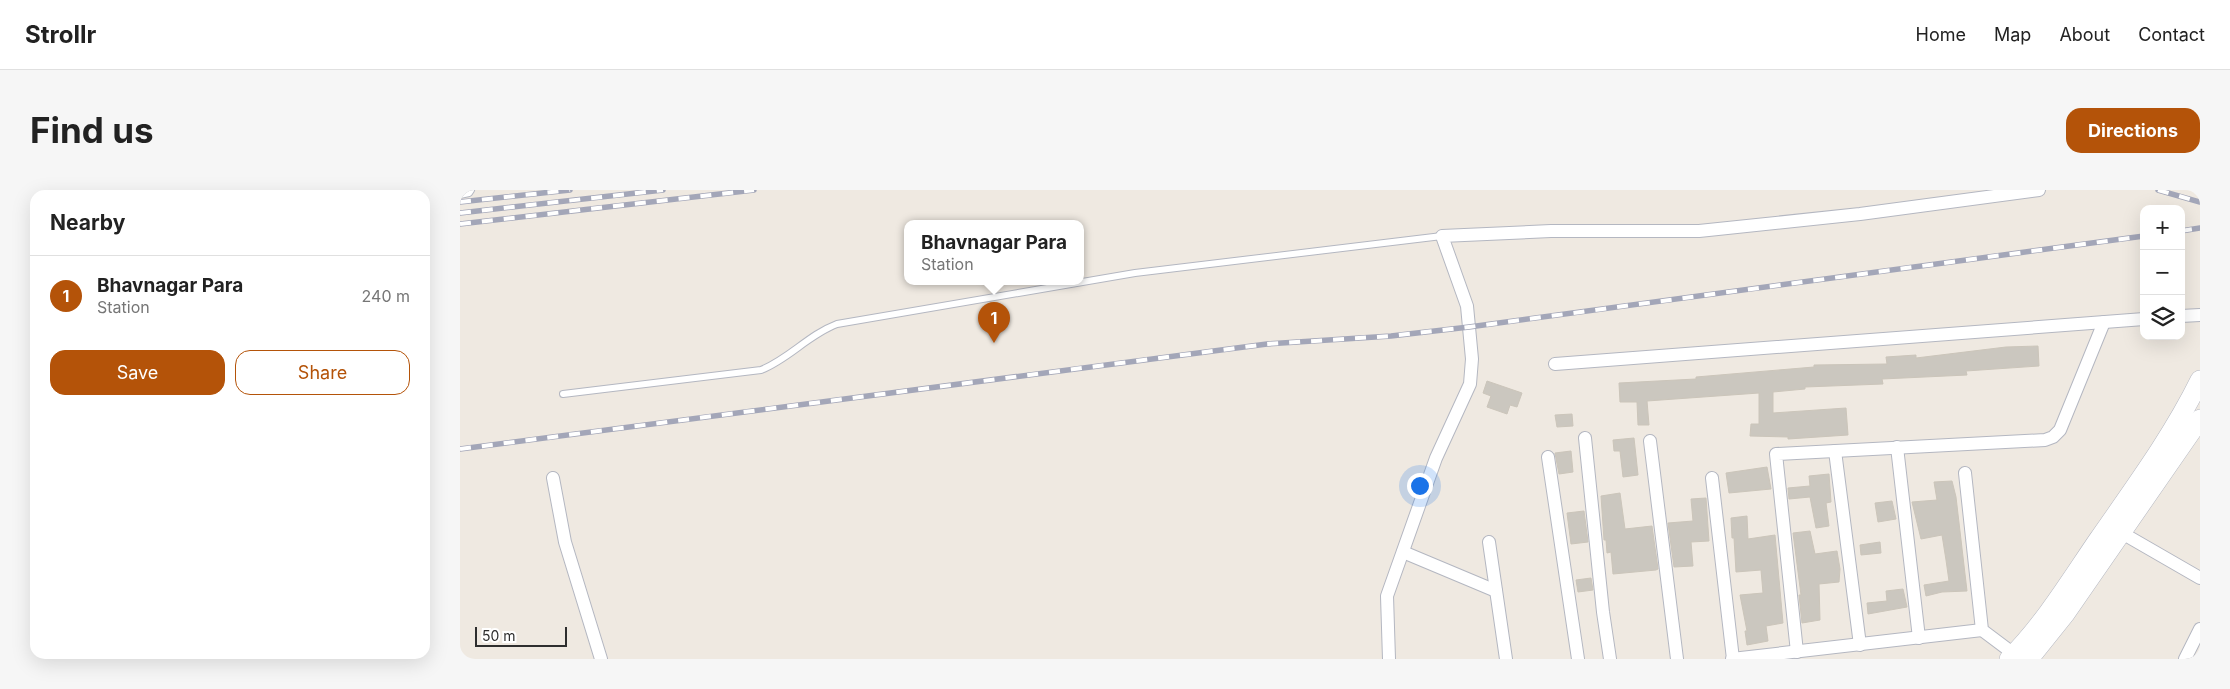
<!DOCTYPE html>
<html lang="en">
<head>
<meta charset="utf-8">
<style>
	:root { --surface:#fff; --page:#f6f6f6; --text:#222; --muted:#767676; --line:#e0e0e0; --accent:#b45309 }
	body { margin:0; font-family:Inter,sans-serif; background:var(--page); color:var(--text) }
	.controls { position:absolute; right:15px; top:15px; display:grid; overflow:hidden; border-radius:10px; box-shadow:0 5px 20px #0002 }
	.controls button { width:45px; height:45px; display:grid; place-items:center; padding:0; border:0; border-bottom:1px solid var(--line); background:var(--surface); color:var(--text); font:25px sans-serif }
	.scale { position:absolute; left:15px; bottom:12px; width:92px; box-sizing:border-box; padding-left:5px; border:2px solid #2e2e2e; border-top:0; font-size:14px; line-height:18px; white-space:nowrap; color:#2e2e2e; -webkit-text-stroke:4px #fff; paint-order:stroke }
	.you { position:absolute; left:959px; top:295px; width:18px; height:18px; margin:-12px; border:4px solid #fff; border-radius:50%; background:#1a73e8; box-shadow:0 0 0 8px #1a73e833 }
	.badge { display:grid; place-items:center; width:32px; height:32px; border-radius:50%; background:var(--accent); color:#fff; font-size:16px; font-weight:700 }
	.pin { position:absolute; translate:-50% -41px; filter:drop-shadow(0 1px 2px #0008) }
	.pin::after { content:''; position:absolute; top:26px; width:18px; height:15px; background:inherit; clip-path:polygon(0 0,100% 0,50% 100%) }
	.popup { position:absolute; left:444px; top:30px; width:180px; height:65px; box-sizing:border-box; display:grid; place-content:center; border-radius:10px; background:var(--surface); filter:drop-shadow(0 1px 4px #0005); font-size:16px; white-space:nowrap; color:var(--muted) }
	.popup b { font-size:19px; color:var(--text) }
	.popup::after { content:''; position:absolute; left:50%; top:100%; margin-left:-10px; border:10px solid transparent; border-top-color:var(--surface) }
	.list { margin:0; padding:0; list-style:none }
	h2 { display:flex; justify-content:space-between; align-items:center; height:65px; margin:0; padding:0 20px; font-size:21px }
	h2 small { font-size:16px; font-weight:400; color:var(--muted) }
	.list li { display:grid; grid-template-columns:32px 1fr auto; gap:15px; align-items:center; box-sizing:border-box; height:80px; padding:0 20px; border-top:1px solid var(--line) }
	.list b { display:block; font-size:19px; white-space:nowrap }
	.list p { margin:0; font-size:16px; white-space:nowrap; color:var(--muted) }
	.list em { font-size:16px; font-style:normal; color:var(--muted) }
	.actions { display:flex; gap:10px; padding:15px 20px }
	.actions a { flex:1; padding:11px 0; border:1px solid var(--accent); border-radius:15px; text-align:center; font-size:18px; color:var(--accent) }
	.actions .main { background:var(--accent); color:#fff }
	.icon { flex:none; width:28px; height:28px; fill:none; stroke:currentColor; stroke-width:2; stroke-linecap:round; stroke-linejoin:round }
	.map { position:relative; flex:none; width:1740px; height:469px; overflow:hidden; border-radius:15px }
	header { display:flex; align-items:center; gap:30px; box-sizing:border-box; height:70px; padding:0 25px; background:var(--surface); border-bottom:1px solid var(--line) }
	header strong { font-size:24px }
	nav { display:flex; gap:28px; margin-inline-start:auto; font-size:18px }
	.intro { display:flex; align-items:center; justify-content:space-between; box-sizing:border-box; height:120px; padding:0 30px }
	h1 { margin:0; font-size:35px }
	.button { padding:12px 22px; border-radius:15px; background:var(--accent); color:#fff; font-size:18px; font-weight:700 }
	main { display:flex; gap:30px; padding:0 30px }
	aside { flex:1; background:var(--surface); border-radius:15px; box-shadow:0 5px 20px #0002 }
	.map>svg:first-child { display:block }
</style>
</head>
<body>
<header>
<strong>Strollr</strong>
<nav><a>Home</a><a>Map</a><a>About</a><a>Contact</a></nav>
</header>
<div class="intro"><h1>Find us</h1><a class="button">Directions</a></div>
<main>
<aside>
<h2>Nearby<small></small></h2>
<ul class="list">
<li><span class="badge">1</span><div><b>Bhavnagar Para</b><p>Station</p></div><em>240 m</em></li>
</ul>
<div class="actions"><a class="main">Save</a><a>Share</a></div>
</aside>
<div class="map">
<svg width="1740" height="469" viewBox="0 0 1740 469">
	<rect width="100%" height="100%" fill="#efe9e1"/>
	<g fill="#cbc7bf" stroke="#cbc5ba">
		<polygon points="1578,156 1579,176 1506,181 1507,185 1422,189 1423,194 1345,197 1345,199 1313,202 1313,223 1386,218 1388,245 1328,249 1328,247 1290,246 1291,234 1299,234 1299,203 1187,211 1189,235 1178,235 1177,212 1160,212 1159,193 1236,189 1236,187 1354,177 1354,175 1427,174 1426,167 1456,165 1456,168 1546,157"/>
		<polygon points="1027,191 1062,203 1057,217 1050,215 1047,224 1027,217 1031,206 1023,203"/>
		<polygon points="1112,224 1113,236 1097,237 1095,225"/>
		<polygon points="1174,248 1178,285 1163,287 1160,261 1154,261 1153,250"/>
		<polygon points="1111,261 1113,282 1099,284 1095,263"/>
		<polygon points="1307,277 1311,299 1269,303 1266,283"/>
		<polygon points="1369,284 1371,312 1366,313 1369,336 1356,338 1350,307 1329,309 1328,298 1350,296 1349,286"/>
		<polygon points="1492,291 1496,307 1507,401 1482,402 1466,406 1464,395 1489,391 1486,370 1482,345 1461,349 1452,312 1477,310 1474,292"/>
		<polygon points="1160,303 1165,339 1192,336 1198,379 1196,380 1153,384 1151,362 1147,363 1146,350 1144,350 1141,306"/>
		<polygon points="1246,308 1249,351 1231,352 1233,376 1214,377 1208,333 1233,331 1231,309"/>
		<polygon points="1432,311 1436,329 1418,332 1415,313"/>
		<polygon points="1124,321 1128,352 1111,354 1107,323"/>
		<polygon points="1287,326 1288,349 1315,345 1323,433 1306,436 1308,451 1287,455 1285,441 1287,441 1280,405 1303,403 1301,380 1276,382 1274,348 1272,348 1271,328"/>
		<polygon points="1350,341 1355,364 1377,361 1380,379 1379,392 1359,394 1360,430 1342,433 1339,405 1341,405 1333,343"/>
		<polygon points="1420,352 1421,363 1401,365 1400,355"/>
		<polygon points="1131,388 1133,400 1118,402 1116,390"/>
		<polygon points="1443,399 1447,417 1408,424 1407,413 1427,411 1426,401"/>
	</g>
	<g fill="none" stroke-linecap="round" stroke-linejoin="round">
		<defs>
			<g id="lane">
				<polyline points="0,5 9,3 11,0"/>
				<path d="M103 204 301 180C329 169 348 145 377 134L675 83 982 46"/>
			</g>
			<g id="street">
				<polyline points="1721,126 1740,125"/>
				<polyline points="1095,174 1684,129"/>
				<polyline points="1125,248 1143,422 1150,469"/>
				<polyline points="1190,251 1217,469"/>
				<polyline points="1437,257 1459,448"/>
				<polyline points="1375,261 1400,455"/>
				<polyline points="1088,267 1118,469"/>
				<polyline points="1505,283 1522,440 1554,464"/>
				<polyline points="93,288 105,352 141,469"/>
				<polyline points="1252,288 1273,469"/>
				<polyline points="1655,339 1740,388"/>
				<polyline points="1029,352 1046,469"/>
				<polyline points="943,362 1036,401"/>
				<polyline points="1337,462 1316,264 1585,250 1593,247 1600,240 1644,132"/>
				<polyline points="929,469 927,406 976,268 1010,194 1012,169 1007,116 982,46 1091,41 1239,41 1400,24 1579,0"/>
				<polyline points="1272,469 1522,440"/>
				<polyline points="1725,469 1740,439"/>
			</g>
			<g id="secondary">
				<path d="M1549 469C1584 434 1610 391 1638 350 1674 298 1712 247 1740 190"/>
				<polyline points="1569,469 1605,424 1740,229"/>
			</g>
		</defs>
		<use href="#lane" stroke="#b4b7c1" stroke-width="8"/>
		<use href="#street" stroke="#b4b7c1" stroke-width="14"/>
		<use href="#secondary" stroke="#b4b7c1" stroke-width="20"/>
		<use href="#lane" stroke="#fff" stroke-width="6"/>
		<use href="#street" stroke="#fff" stroke-width="12"/>
		<use href="#secondary" stroke="#fff" stroke-width="19"/>
		<defs>
			<g id="rail">
				<polyline points="1698,0 1740,12"/>
				<polyline points="0,12 110,0"/>
				<polyline points="0,23 203,0"/>
				<polyline points="0,34 294,0"/>
				<polyline points="1721,41 1740,38"/>
				<polyline points="0,259 807,154 931,146 1009,137 1684,46"/>
			</g>
		</defs>
		<use href="#rail" stroke="#a3a6b8" stroke-width="5.5"/>
		<use href="#rail" stroke="#fff" stroke-width="4" stroke-dasharray="11" stroke-linecap="butt"/>
	</g>
</svg>
<div class="controls">
<button>+</button>
<button>−</button>
<button><svg class="icon" aria-label="layers" viewBox="0 0 24 24"><path d="M12 4l9 5-9 5-9-5zM3 14l9 5 9-5"/></svg></button>
</div>
<div class="scale">50 m</div>
<div class="you"></div>
<div class="pin badge" style="left:534px;top:153px">1</div>
<div class="popup"><b>Bhavnagar Para</b>Station</div>
</div>
</main>
</body>
</html>
